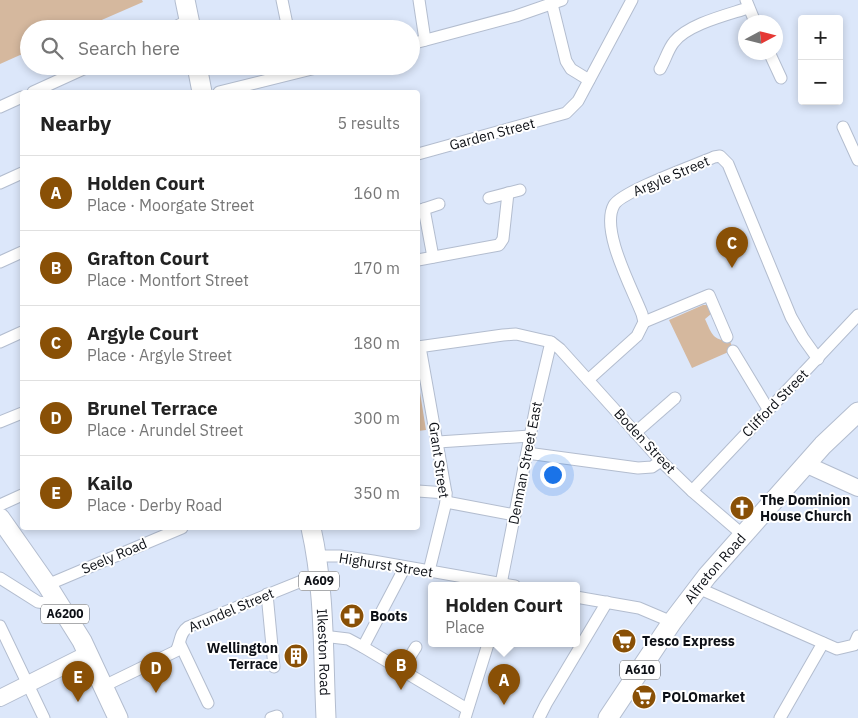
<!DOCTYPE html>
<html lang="en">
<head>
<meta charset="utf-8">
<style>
	:root { --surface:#fff; --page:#f2f2f2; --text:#222; --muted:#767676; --line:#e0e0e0; --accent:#895006 }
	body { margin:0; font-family:"IBM Plex Sans",sans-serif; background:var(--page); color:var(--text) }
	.controls { position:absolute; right:15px; top:15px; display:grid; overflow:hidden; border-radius:5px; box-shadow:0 2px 8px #0003 }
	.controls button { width:45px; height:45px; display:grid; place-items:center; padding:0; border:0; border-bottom:1px solid var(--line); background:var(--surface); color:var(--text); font:25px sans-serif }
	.compass { position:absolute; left:738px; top:15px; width:45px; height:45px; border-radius:50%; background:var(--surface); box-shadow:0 2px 8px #0003; rotate:83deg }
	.you { position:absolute; left:552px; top:474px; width:18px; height:18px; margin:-12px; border:4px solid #fff; border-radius:50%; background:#1a73e8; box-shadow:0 0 0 8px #1a73e833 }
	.badge { display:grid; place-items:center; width:32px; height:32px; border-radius:50%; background:var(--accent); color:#fff; font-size:16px; font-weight:700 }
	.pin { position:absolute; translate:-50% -41px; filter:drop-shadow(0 1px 2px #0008) }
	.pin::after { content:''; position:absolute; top:26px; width:18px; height:15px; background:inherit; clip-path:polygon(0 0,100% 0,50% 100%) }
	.popup { position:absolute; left:428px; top:582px; width:152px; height:65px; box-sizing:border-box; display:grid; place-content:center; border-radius:5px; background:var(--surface); filter:drop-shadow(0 1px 4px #0005); font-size:16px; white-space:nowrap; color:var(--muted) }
	.popup b { font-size:19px; color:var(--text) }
	.popup::after { content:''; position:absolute; left:50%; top:100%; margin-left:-10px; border:10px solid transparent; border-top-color:var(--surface) }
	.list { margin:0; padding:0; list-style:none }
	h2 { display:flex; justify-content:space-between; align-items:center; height:65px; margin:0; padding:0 20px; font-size:21px }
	h2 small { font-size:16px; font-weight:400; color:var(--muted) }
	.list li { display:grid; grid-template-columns:32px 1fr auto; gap:15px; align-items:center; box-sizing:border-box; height:75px; padding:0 20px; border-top:1px solid var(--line) }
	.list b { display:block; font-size:19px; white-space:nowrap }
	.list p { margin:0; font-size:16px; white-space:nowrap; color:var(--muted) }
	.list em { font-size:16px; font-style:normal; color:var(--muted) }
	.icon { flex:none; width:28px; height:28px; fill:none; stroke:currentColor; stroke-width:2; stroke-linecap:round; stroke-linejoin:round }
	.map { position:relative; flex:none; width:858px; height:718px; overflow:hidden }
	.search { position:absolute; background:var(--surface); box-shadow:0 2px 8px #0003; left:20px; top:20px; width:400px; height:55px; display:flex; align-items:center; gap:12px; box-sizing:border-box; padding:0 18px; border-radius:28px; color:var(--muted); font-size:19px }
	.panel { position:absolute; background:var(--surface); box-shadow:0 2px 8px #0003; left:20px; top:90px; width:400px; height:440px; border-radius:5px }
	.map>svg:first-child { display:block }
</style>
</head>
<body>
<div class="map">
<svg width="858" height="718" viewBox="0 0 858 718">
	<rect width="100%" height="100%" fill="#dce7fa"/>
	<g fill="#d5b89e">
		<polygon points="0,0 142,0 143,2 81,29 29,29 29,51 0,64"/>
		<path d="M703 305H707L711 314 705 319C712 334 712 340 730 341L733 350 692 368 669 320Z"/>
		<polygon points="418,380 426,430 418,431"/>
	</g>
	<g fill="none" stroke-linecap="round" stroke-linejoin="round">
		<defs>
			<g id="street">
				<polyline points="282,0 288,29"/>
				<polyline points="419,0 425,40"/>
				<polyline points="551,0 566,61 571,69 589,80"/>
				<polyline points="746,0 755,22"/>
				<polyline points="171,29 189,20"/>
				<polyline points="411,44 516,16 562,0"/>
				<polyline points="769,52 781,78"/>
				<path d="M660 69C665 61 668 49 674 42 688 24 727 15 748 8"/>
				<polyline points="33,92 90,66"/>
				<polyline points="219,92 324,66"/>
				<polyline points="0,107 22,97"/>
				<polyline points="843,127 858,160"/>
				<polyline points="418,154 566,113 578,101 632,0"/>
				<polyline points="0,183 22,173"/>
				<polyline points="489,198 520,190"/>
				<polyline points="424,209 433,257"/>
				<polyline points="418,211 439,204"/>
				<polyline points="418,260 499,245 503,239 508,193"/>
				<polyline points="0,262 22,252"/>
				<polyline points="644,322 709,295 727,337"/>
				<polyline points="0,342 22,332"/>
				<polyline points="418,347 503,335 516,334 551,342 560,349 661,461 692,491 743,535"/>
				<polyline points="420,347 446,493 446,502 429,571"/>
				<polyline points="733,351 768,409"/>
				<path d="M588 380 637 336 644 322 642 314C632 288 600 230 614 205 622 191 696 165 714 157L720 156 728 164 791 317 803 338 818 359"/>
				<polyline points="0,422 22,413"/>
				<polyline points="635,433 675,398"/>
				<polyline points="438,442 530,436"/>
				<polyline points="527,453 638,468 652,467 661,461"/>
				<polyline points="418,491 446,493"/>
				<polyline points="692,491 858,315"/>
				<polyline points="446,502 515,515"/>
				<polyline points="0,505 22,495"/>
				<polyline points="317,556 340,556 373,561 515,586"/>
				<polyline points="0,578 38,602 60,605"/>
				<polyline points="501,584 537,401 551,342"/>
				<polyline points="47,585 182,528"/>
				<polyline points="698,588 837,649 854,645 858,636"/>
				<polyline points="267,594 274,667"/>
				<polyline points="576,597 639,608 672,622"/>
				<polyline points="0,626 44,718"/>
				<polyline points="323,636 348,639 363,647 467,709"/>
				<polyline points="180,644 208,703"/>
				<polyline points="363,647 405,567"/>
				<polyline points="402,669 416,647"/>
				<path d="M104 686 176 651C181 643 179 633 188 627L319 574"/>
				<polyline points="271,718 277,716"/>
				<polyline points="465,718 488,644"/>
				<polyline points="539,718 546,704 607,602"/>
				<polyline points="780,718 823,643"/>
			</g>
			<g id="secondary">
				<polyline points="805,464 858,488"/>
				<polyline points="0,698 88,654"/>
			</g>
			<g id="primary">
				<polyline points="185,0 191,29"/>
				<polyline points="197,66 202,92"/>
				<polyline points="0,518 47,585 82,641 118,718"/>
				<path id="s1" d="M311 528C325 590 323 654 326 718"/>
				<path id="s2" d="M608 718 672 622 707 576 823 445 858 412"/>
			</g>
		</defs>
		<use href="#street" stroke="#b3bdcf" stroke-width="13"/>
		<use href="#secondary" stroke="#b3bdcf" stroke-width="18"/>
		<use href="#primary" stroke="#b3bdcf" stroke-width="21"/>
		<use href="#street" stroke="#fff" stroke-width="11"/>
		<use href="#secondary" stroke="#fff" stroke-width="16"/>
		<use href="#primary" stroke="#fff" stroke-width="19"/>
	</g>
	<defs>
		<symbol id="church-disc" viewBox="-11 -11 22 22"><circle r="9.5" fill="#895006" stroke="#fff"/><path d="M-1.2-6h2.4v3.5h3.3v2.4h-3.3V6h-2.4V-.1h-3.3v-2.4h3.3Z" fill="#fff"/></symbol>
		<symbol id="pharmacy-disc" viewBox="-11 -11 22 22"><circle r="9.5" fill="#895006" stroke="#fff"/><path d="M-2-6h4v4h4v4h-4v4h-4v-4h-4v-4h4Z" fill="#fff"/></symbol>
		<symbol id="supermarket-disc" viewBox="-11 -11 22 22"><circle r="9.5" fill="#895006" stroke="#fff"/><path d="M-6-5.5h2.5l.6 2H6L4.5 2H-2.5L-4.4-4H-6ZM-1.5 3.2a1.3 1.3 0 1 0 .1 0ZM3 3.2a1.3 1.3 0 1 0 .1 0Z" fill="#fff"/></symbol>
		<symbol id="building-disc" viewBox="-11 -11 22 22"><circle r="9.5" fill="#895006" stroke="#fff"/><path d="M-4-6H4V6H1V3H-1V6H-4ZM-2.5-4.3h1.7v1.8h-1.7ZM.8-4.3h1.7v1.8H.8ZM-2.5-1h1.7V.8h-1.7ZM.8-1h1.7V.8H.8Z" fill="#fff"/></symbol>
	</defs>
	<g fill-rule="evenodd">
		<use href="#church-disc" x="728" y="494" width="28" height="28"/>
		<use href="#pharmacy-disc" x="338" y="602" width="28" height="28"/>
		<use href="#supermarket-disc" x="610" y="627" width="28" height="28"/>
		<use href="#building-disc" x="282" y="642" width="28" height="28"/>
		<use href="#supermarket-disc" x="630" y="683" width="28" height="28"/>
	</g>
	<g text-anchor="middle" stroke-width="4" stroke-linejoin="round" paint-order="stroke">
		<g fill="#fff" stroke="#56585c" stroke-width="1">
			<rect x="299" y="571.5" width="40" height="19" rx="4"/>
			<rect x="41" y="604.5" width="48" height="19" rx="4"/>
			<rect x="620" y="660.5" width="40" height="19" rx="4"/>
		</g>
		<g font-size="12" font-weight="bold" fill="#0d1016">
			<text x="319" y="585">A609</text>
			<text x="65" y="618">A6200</text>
			<text x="640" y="674">A610</text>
		</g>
		<g font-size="14" fill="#0d1016" stroke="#fff">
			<text transform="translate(492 134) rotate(-15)" y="5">Garden Street</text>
			<text transform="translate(671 176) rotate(-23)" y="5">Argyle Street</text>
			<text transform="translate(775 403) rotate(-46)" y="5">Clifford Street</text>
			<text transform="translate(645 441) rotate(47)" y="5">Boden Street</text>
			<text transform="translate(439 460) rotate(82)" y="5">Grant Street</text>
			<text transform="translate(525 463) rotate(-79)" y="5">Denman Street East</text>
			<text transform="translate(114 556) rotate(-23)" y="5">Seely Road</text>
			<text transform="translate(386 565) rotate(9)" y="5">Highurst Street</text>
			<text dy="5" stroke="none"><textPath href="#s2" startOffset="184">Alfreton Road</textPath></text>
			<text transform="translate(231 610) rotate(-23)" y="5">Arundel Street</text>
			<text dy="5" stroke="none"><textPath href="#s1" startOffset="125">Ilkeston Road</textPath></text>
		</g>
		<g font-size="14" font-weight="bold" fill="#0d1016" stroke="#fff" text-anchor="start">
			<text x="760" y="505">The Dominion<tspan x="760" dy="16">House Church</tspan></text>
			<text x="370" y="621">Boots</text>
			<text x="642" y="646">Tesco Express</text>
			<text x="278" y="653" text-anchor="end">Wellington<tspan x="278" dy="16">Terrace</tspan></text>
			<text x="662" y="702">POLOmarket</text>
		</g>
	</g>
</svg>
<div class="controls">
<button>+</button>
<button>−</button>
</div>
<svg class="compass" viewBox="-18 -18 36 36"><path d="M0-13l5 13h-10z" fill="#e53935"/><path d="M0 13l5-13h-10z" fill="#767676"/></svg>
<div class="you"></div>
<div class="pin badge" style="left:504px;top:705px">A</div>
<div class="popup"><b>Holden Court</b>Place</div>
<div class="pin badge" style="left:401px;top:690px">B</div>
<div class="pin badge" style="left:732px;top:268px">C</div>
<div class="pin badge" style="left:156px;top:693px">D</div>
<div class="pin badge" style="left:78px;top:702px">E</div>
<div class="search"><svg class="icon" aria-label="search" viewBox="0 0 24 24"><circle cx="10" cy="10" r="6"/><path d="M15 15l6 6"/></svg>Search here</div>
<section class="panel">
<h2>Nearby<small>5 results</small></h2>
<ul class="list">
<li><span class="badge">A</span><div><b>Holden Court</b><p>Place · Moorgate Street</p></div><em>160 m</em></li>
<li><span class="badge">B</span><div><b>Grafton Court</b><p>Place · Montfort Street</p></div><em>170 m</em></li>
<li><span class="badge">C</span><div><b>Argyle Court</b><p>Place · Argyle Street</p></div><em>180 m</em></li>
<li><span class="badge">D</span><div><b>Brunel Terrace</b><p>Place · Arundel Street</p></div><em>300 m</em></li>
<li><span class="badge">E</span><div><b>Kailo</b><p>Place · Derby Road</p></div><em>350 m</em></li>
</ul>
</section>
</div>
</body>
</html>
